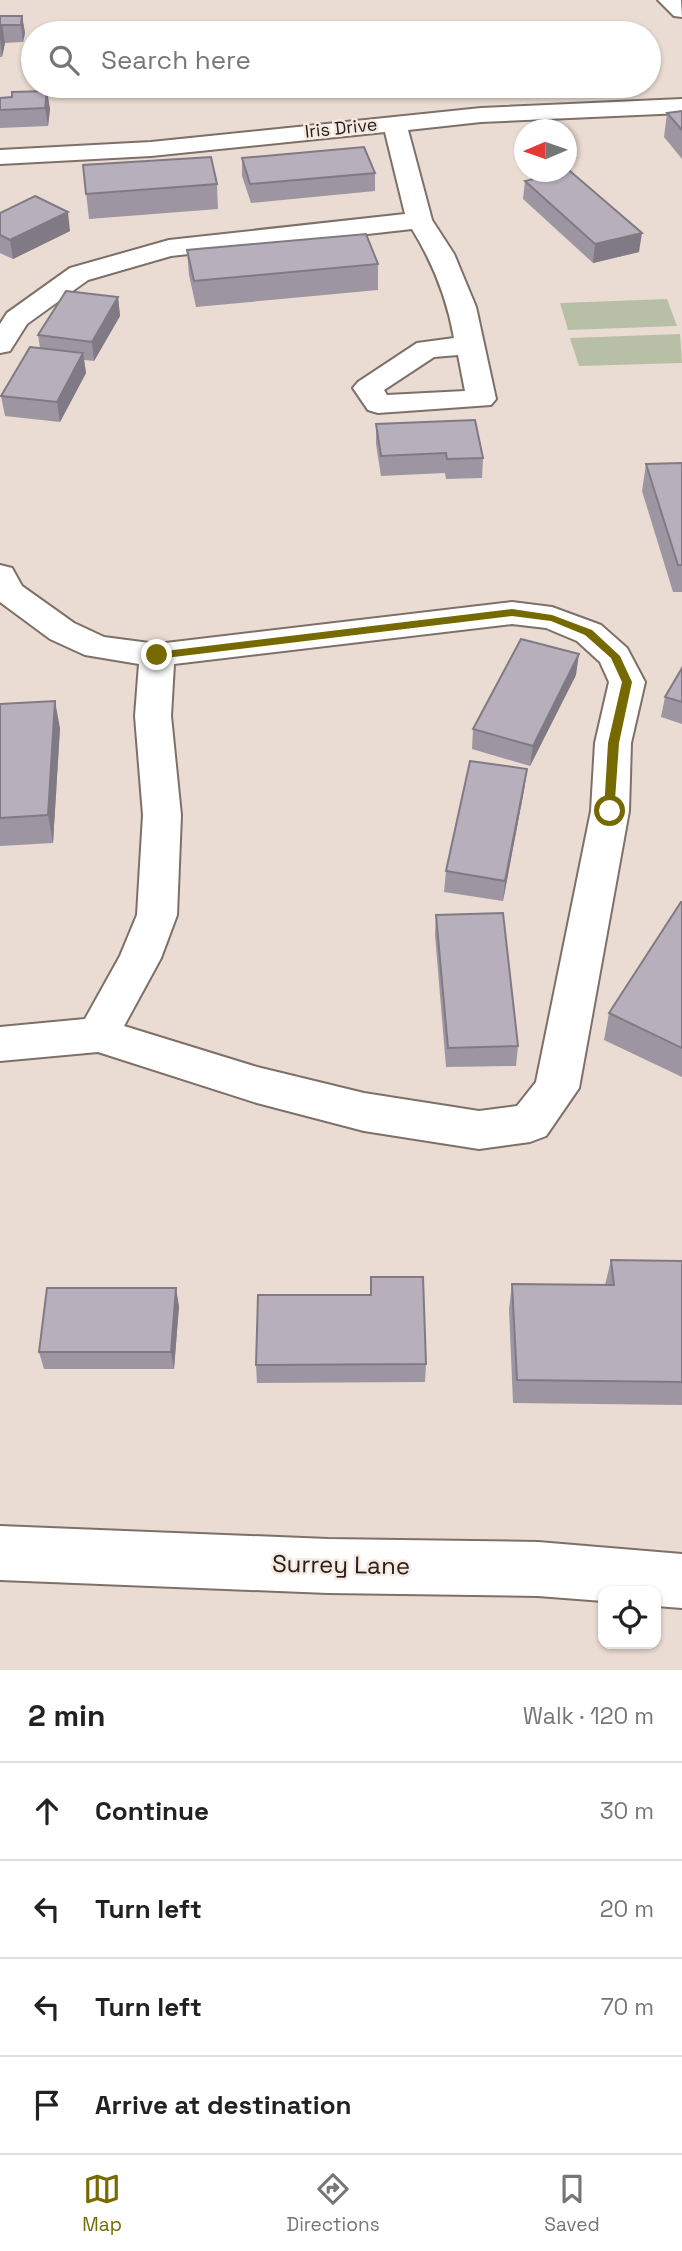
<!DOCTYPE html>
<html lang="en">
<head>
<meta charset="utf-8">
<style>
	:root { --surface:#fff; --page:#f2f2f2; --text:#222; --muted:#767676; --line:#e0e0e0; --accent:#766900 }
	body { margin:0; font-family:"Space Grotesk",sans-serif; background:var(--page); color:var(--text) }
	.controls { position:absolute; right:21px; bottom:21px; display:grid; overflow:hidden; border-radius:14px; box-shadow:0 2px 5px #0004 }
	.controls button { width:63px; height:63px; display:grid; place-items:center; padding:0; border:0; border-bottom:2px solid var(--line); background:var(--surface); color:var(--text); font:35px sans-serif }
	.compass { position:absolute; left:514px; top:119px; width:63px; height:63px; border-radius:50%; background:var(--surface); box-shadow:0 2px 5px #0004; rotate:268deg }
	.stop { position:absolute; width:21px; height:21px; margin:-16px; border:5px solid #766900; border-radius:50%; background:#fff }
	.stop.end { background:#766900; border-color:#fff; box-shadow:0 2px 7px #0008 }
	.list { margin:0; padding:0; list-style:none }
	h2 { display:flex; justify-content:space-between; align-items:center; height:91px; margin:0; padding:0 28px; font-size:30px }
	h2 small { font-size:23px; font-weight:400; color:var(--muted) }
	.list li { display:grid; grid-template-columns:46px 1fr auto; gap:21px; align-items:center; box-sizing:border-box; height:98px; padding:0 28px; border-top:2px solid var(--line) }
	.list b { display:block; font-size:26px; white-space:nowrap }
	.list em { font-size:23px; font-style:normal; color:var(--muted) }
	.icon { flex:none; width:38px; height:38px; fill:none; stroke:currentColor; stroke-width:2; stroke-linecap:round; stroke-linejoin:round }
	.map { position:relative; flex:none; width:682px; height:1670px; overflow:hidden }
	.search { position:absolute; background:var(--surface); box-shadow:0 2px 5px #0004; left:21px; right:21px; top:21px; height:77px; display:flex; align-items:center; gap:18px; box-sizing:border-box; padding:0 24px; border-radius:38px; color:var(--muted); font-size:26px }
	.sheet { height:483px; background:var(--surface) }
	nav { display:flex; justify-content:space-around; align-items:center; box-sizing:border-box; height:98px; border-top:2px solid var(--line); background:var(--surface); font-size:19px; color:var(--muted) }
	nav a { display:grid; justify-items:center; gap:4px }
	nav .on { color:var(--accent) }
	.map>svg:first-child { display:block }
</style>
</head>
<body>
<div class="map">
<svg width="682" height="1670" viewBox="0 0 682 1670">
	<rect width="100%" height="100%" fill="#eadcd2"/>
	<g fill="#b7c0a6">
		<polygon points="667,299 677,326 568,330 560,303"/>
		<polygon points="680,334 682,363 579,366 570,338"/>
	</g>
	<g fill="none" stroke-linecap="round" stroke-linejoin="round">
		<defs>
			<g id="minor">
				<polygon points="658,0 681,0 682,17 674,16"/>
				<path d="M682 99V113L481 122 408 130 432 220 454 254 476 307 496 399 491 405 378 413 368 410 353 388 358 382 417 343 454 338C447 298 433 263 412 229L171 256 88 280 27 324 10 351 0 353V324L7 313 70 268 169 240 405 214 385 132 151 156 0 164V150L151 142 481 108ZM458 355 465 391 387 395 384 390 434 357Z"/>
				<path d="M0 565 12 568 22 586 74 623 104 637 157 644 512 602 552 607 601 625 627 648 645 682 631 743 629 811 579 1088 546 1136 530 1142 479 1149 364 1131 257 1103 98 1052 0 1061V1027L85 1019 120 956 137 915 143 815 135 716 139 664 85 655 50 639 0 602ZM512 624 546 628 577 641 600 662 609 682 595 743 591 811 536 1082 517 1106 479 1111 364 1093 257 1067 124 1026 161 958 177 915 181 815 171 716 174 664Z"/>
				<polygon points="0,1526 328,1539 538,1542 682,1554 682,1608 656,1606 656,1591 603,1591 603,1601 538,1596 328,1593 0,1580"/>
			</g>
		</defs>
		<use href="#minor" stroke="#7d7068" stroke-width="4"/>
		<use href="#minor" fill="#fff" fill-rule="evenodd"/>
	</g>
	<g fill="#9d96a2">
		<polygon points="0,16 22,16 25,33 23,42 5,43 2,57 0,57"/>
		<polygon points="411,86 531,86 412,88"/>
		<polygon points="47,91 50,109 48,126 0,128 0,98 12,97"/>
		<polygon points="682,111 682,159 664,137 667,113"/>
		<polygon points="242,158 375,173 375,191 251,203 242,176"/>
		<polygon points="83,165 217,184 218,209 89,219"/>
		<polygon points="525,181 639,252 593,263 523,199"/>
		<polygon points="0,213 70,231 13,259 0,253"/>
		<polygon points="187,250 378,264 378,290 196,307 189,275"/>
		<polygon points="118,297 120,316 94,361 84,360 86,373 60,422 5,416 1,396 40,348 38,335"/>
		<polygon points="376,424 483,458 482,478 446,479 445,473 381,476 376,444"/>
		<polygon points="682,463 682,592 673,592 642,491 646,464"/>
		<polygon points="682,668 682,724 661,717 665,697"/>
		<polygon points="576,675 530,766 472,749 473,729"/>
		<polygon points="0,704 60,728 53,843 0,846"/>
		<polygon points="527,769 524,790 503,901 444,892 446,871"/>
		<polygon points="682,902 682,1077 604,1040 609,1013"/>
		<polygon points="436,915 518,1046 516,1066 446,1067 435,935"/>
		<polygon points="611,1260 682,1261 682,1405 513,1403 509,1309 512,1284 605,1285"/>
		<polygon points="179,1306 174,1369 44,1369 39,1352"/>
		<polygon points="426,1364 425,1382 257,1383 256,1365"/>
	</g>
	<g fill="#807a84">
		<polygon points="22,16 25,33 23,42 21,25"/>
		<polygon points="2,25 5,43 2,57 0,38"/>
		<polygon points="47,91 50,109 48,126 45,108"/>
		<polygon points="68,212 70,231 13,259 10,240"/>
		<polygon points="642,233 639,252 593,263 595,244"/>
		<polygon points="118,297 120,316 94,361 92,342"/>
		<polygon points="83,353 86,373 60,422 57,402"/>
		<polygon points="579,654 576,675 530,766 533,746"/>
		<polygon points="55,701 60,728 53,843 48,815"/>
		<polygon points="527,769 524,790 503,901 505,881"/>
		<polygon points="176,1288 179,1306 174,1369 171,1352"/>
	</g>
	<g fill="#b7afbc" stroke="#807a84" stroke-width="2">
		<polygon points="0,16 22,16 21,25 2,25 0,38"/>
		<polygon points="47,91 45,108 0,110 0,98 12,97 12,92"/>
		<polygon points="682,111 682,130 667,113"/>
		<polygon points="364,147 375,173 250,184 242,158"/>
		<polygon points="211,157 217,184 86,194 83,165"/>
		<polygon points="566,172 570,171 642,233 595,244 525,181"/>
		<polygon points="35,196 68,212 10,240 0,235 0,213"/>
		<polygon points="366,234 378,264 194,281 187,250"/>
		<polygon points="66,291 118,297 92,342 38,335"/>
		<polygon points="30,347 83,353 57,402 1,396"/>
		<polygon points="475,420 483,458 447,459 446,453 381,456 376,424"/>
		<polygon points="682,463 682,565 678,565 646,464"/>
		<polygon points="521,639 579,654 533,746 473,729"/>
		<polygon points="682,668 682,702 665,697"/>
		<polygon points="55,701 48,815 0,818 0,704"/>
		<polygon points="470,761 527,769 505,881 446,871"/>
		<polygon points="681,902 682,902 682,1048 609,1013"/>
		<polygon points="503,913 518,1046 448,1048 436,915"/>
		<polygon points="611,1260 682,1261 682,1382 517,1380 512,1284 614,1285"/>
		<polygon points="371,1277 423,1277 426,1364 256,1365 258,1295 371,1295"/>
		<polygon points="47,1288 176,1288 171,1352 39,1352"/>
	</g>
	<polygon fill="#766900" points="512,609 552,615 592,630 620,656 632,682 619,743 614,814 606,814 604,811 608,743 622,682 611,658 585,635 551,621 512,616 157,659 152,655 157,652"/>
	<g text-anchor="middle" stroke-width="5" stroke-linejoin="round" paint-order="stroke">
		<g font-size="18" fill="#27211e" stroke="#f7e9e0">
			<text transform="translate(341 128) rotate(-6)" y="6">Iris Drive</text>
		</g>
		<g font-size="24" fill="#27211e" stroke="#f7e9e0">
			<text transform="translate(341 1565) rotate(1)" y="8">Surrey Lane</text>
		</g>
	</g>
</svg>
<div class="controls">
<button><svg class="icon" aria-label="locate" viewBox="0 0 24 24"><circle cx="12" cy="12" r="6"/><path d="M12 2v4M12 18v4M2 12h4M18 12h4"/></svg></button>
</div>
<svg class="compass" viewBox="-18 -18 36 36"><path d="M0-13l5 13h-10z" fill="#e53935"/><path d="M0 13l5-13h-10z" fill="#767676"/></svg>
<div class="stop" style="left:610px;top:811px"></div>
<div class="stop end" style="left:157px;top:655px"></div>
<div class="search"><svg class="icon" aria-label="search" viewBox="0 0 24 24"><circle cx="10" cy="10" r="6"/><path d="M15 15l6 6"/></svg>Search here</div>
</div>
<section class="sheet">
<h2>2 min<small>Walk · 120 m</small></h2>
<ul class="list">
<li><svg class="icon" aria-label="ahead" viewBox="0 0 24 24"><path d="M12 20V5M6 11l6-6 6 6"/></svg><div><b>Continue</b></div><em>30 m</em></li>
<li><svg class="icon" aria-label="left" viewBox="0 0 24 24"><path d="M17 20v-9H6M10 6l-5 5 5 5"/></svg><div><b>Turn left</b></div><em>20 m</em></li>
<li><svg class="icon" aria-label="left" viewBox="0 0 24 24"><path d="M17 20v-9H6M10 6l-5 5 5 5"/></svg><div><b>Turn left</b></div><em>70 m</em></li>
<li><svg class="icon" aria-label="arrive" viewBox="0 0 24 24"><path d="M6 21V4h12l-3 4 3 4H6"/></svg><div><b>Arrive at destination</b></div></li>
</ul>
</section>
<nav>
<a class="on"><svg class="icon" aria-label="map" viewBox="0 0 24 24"><path d="M3 6l6-2 6 2 6-2v14l-6 2-6-2-6 2zM9 4v14M15 6v14"/></svg>Map</a>
<a><svg class="icon" aria-label="directions" viewBox="0 0 24 24"><path d="M12 3l9 9-9 9-9-9zM9 14v-3h6M13 9l2 2-2 2"/></svg>Directions</a>
<a><svg class="icon" aria-label="saved" viewBox="0 0 24 24"><path d="M7 4h10v16l-5-4-5 4z"/></svg>Saved</a>
</nav>
</body>
</html>
